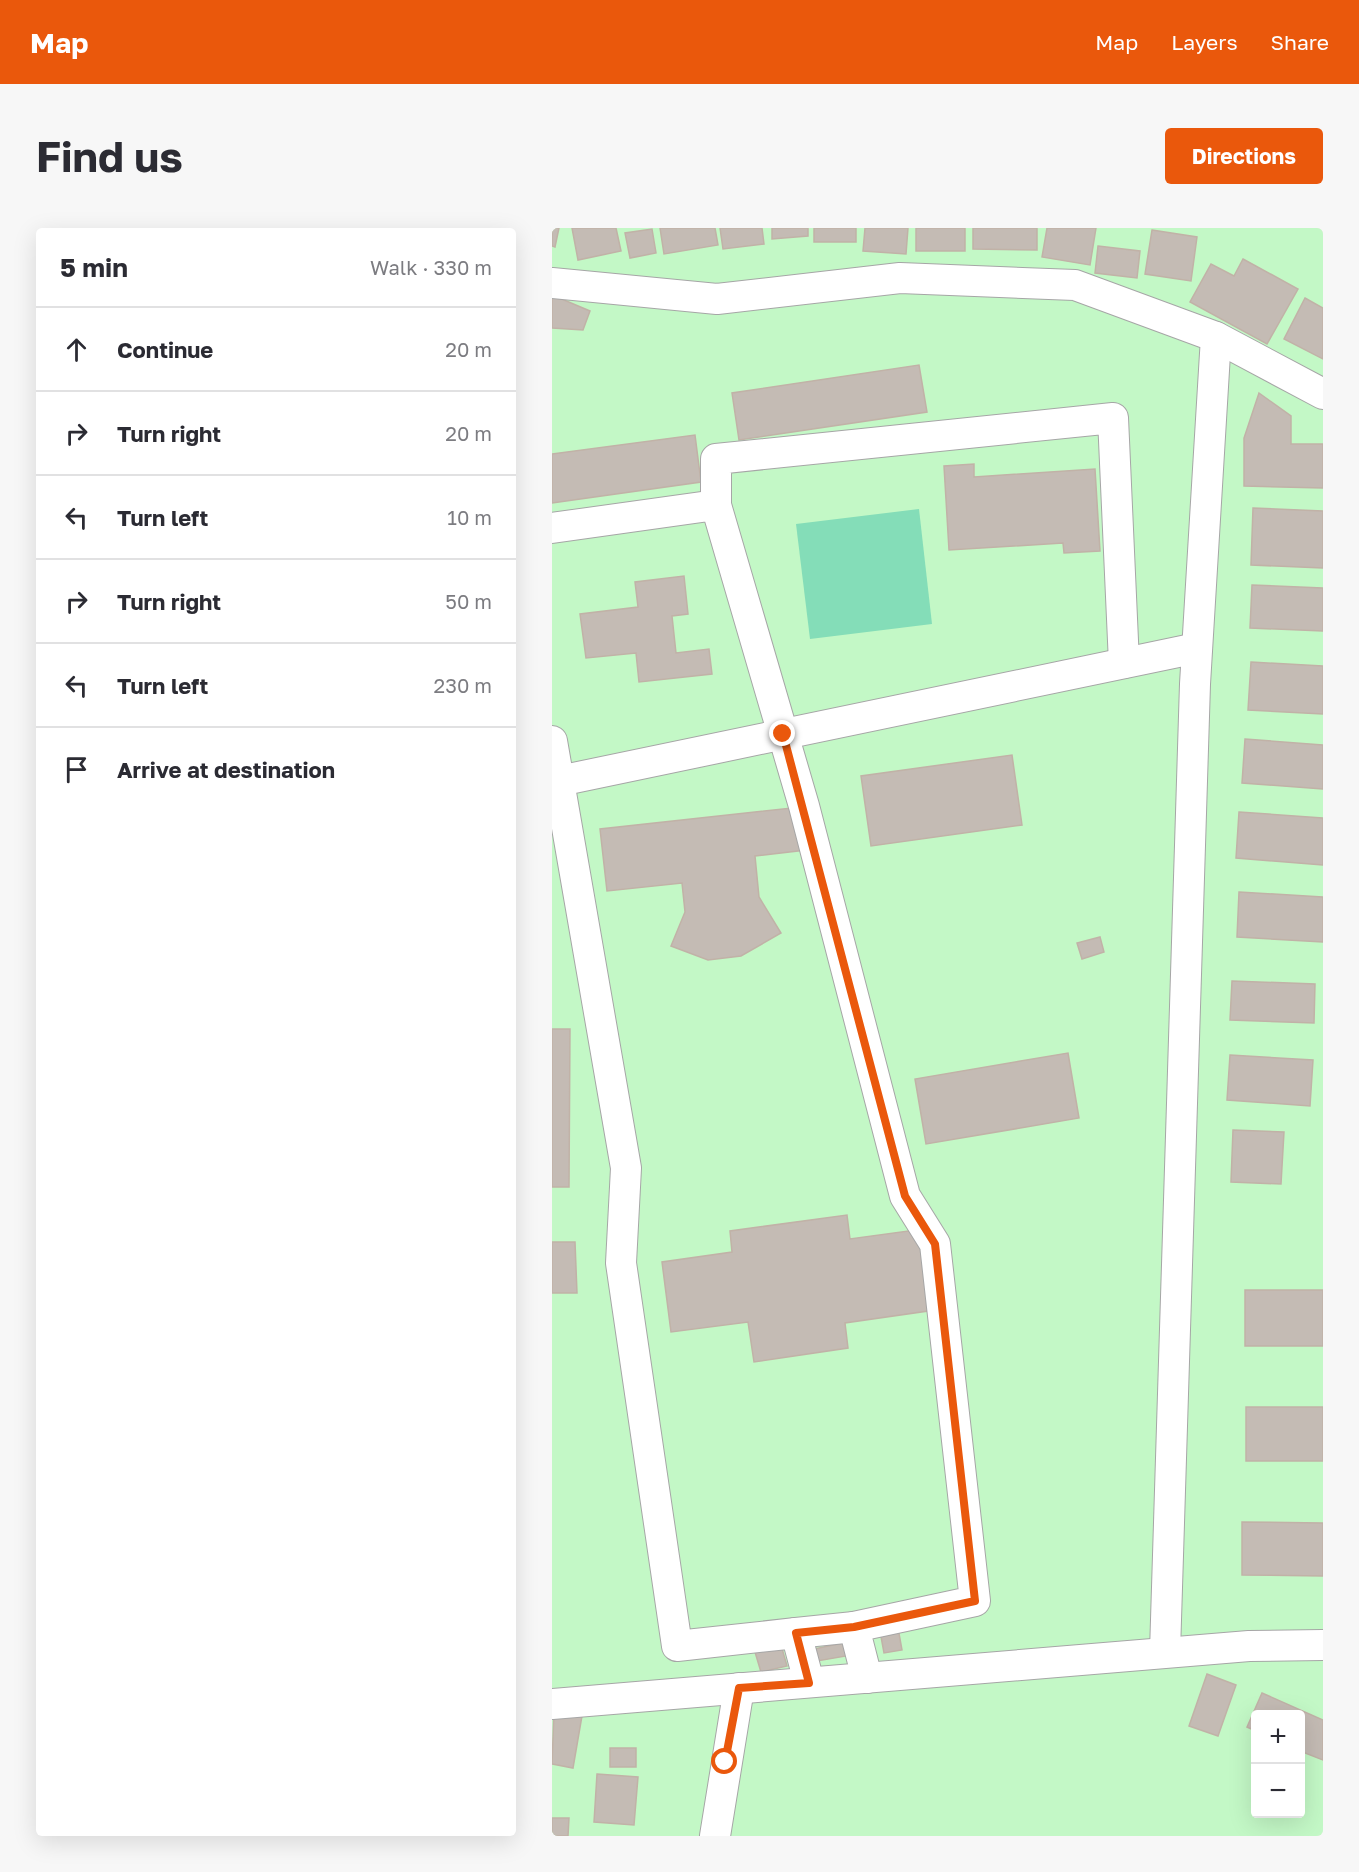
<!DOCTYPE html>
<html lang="en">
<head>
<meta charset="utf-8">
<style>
	:root { --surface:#fff; --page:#f7f7f7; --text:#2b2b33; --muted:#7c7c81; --line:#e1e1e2; --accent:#ea580c }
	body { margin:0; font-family:"Golos Text",sans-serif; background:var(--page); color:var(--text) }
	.controls { position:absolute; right:18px; bottom:18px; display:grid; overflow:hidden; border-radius:6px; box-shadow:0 6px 24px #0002 }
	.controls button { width:54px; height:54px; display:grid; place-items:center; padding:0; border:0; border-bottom:2px solid var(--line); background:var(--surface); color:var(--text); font:30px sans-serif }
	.stop { position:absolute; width:18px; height:18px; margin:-14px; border:4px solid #ea580c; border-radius:50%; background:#fff }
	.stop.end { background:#ea580c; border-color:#fff; box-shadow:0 2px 6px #0008 }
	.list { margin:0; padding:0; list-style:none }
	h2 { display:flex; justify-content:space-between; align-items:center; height:78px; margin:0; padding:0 24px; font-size:26px }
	h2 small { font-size:20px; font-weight:400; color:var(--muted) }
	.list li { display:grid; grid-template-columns:39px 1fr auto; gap:18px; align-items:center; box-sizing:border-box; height:84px; padding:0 24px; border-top:2px solid var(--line) }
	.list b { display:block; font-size:22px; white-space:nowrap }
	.list em { font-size:20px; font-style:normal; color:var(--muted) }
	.icon { flex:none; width:33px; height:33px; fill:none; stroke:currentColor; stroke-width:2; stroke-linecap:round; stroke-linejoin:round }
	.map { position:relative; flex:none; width:771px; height:1608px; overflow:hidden; border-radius:6px }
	header { display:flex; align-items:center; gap:36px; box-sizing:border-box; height:84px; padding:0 30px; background:var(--accent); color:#fff }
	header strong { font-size:28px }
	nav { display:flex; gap:33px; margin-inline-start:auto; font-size:21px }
	.intro { display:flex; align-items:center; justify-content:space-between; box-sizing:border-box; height:144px; padding:0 36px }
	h1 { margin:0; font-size:42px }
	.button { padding:15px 27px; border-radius:6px; background:var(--accent); color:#fff; font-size:21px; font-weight:700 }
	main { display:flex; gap:36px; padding:0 36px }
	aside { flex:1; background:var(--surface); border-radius:6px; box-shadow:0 6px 24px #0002 }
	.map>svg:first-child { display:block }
</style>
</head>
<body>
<header>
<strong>Map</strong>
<nav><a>Map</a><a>Layers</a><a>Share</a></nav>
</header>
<div class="intro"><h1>Find us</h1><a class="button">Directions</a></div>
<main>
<aside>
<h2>5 min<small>Walk · 330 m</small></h2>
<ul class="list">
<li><svg class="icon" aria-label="ahead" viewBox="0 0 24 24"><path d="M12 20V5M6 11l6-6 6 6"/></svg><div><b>Continue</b></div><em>20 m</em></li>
<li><svg class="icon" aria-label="right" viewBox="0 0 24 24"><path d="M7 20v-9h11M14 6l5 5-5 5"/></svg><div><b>Turn right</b></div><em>20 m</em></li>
<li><svg class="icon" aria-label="left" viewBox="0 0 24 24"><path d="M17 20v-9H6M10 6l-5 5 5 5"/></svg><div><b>Turn left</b></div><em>10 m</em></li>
<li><svg class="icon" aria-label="right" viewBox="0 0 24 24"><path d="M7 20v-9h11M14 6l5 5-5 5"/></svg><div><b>Turn right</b></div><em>50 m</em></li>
<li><svg class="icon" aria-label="left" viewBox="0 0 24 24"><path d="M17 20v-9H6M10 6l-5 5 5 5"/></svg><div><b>Turn left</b></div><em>230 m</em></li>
<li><svg class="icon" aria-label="arrive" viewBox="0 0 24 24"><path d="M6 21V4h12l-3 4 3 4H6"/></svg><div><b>Arrive at destination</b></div></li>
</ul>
</aside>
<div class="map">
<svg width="771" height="1608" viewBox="0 0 771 1608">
	<rect width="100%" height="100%" fill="#efece5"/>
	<path fill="#c3f8c6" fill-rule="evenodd" d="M0 0H771V1608H0ZM704 1486H748V1586H704Z"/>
	<polygon fill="#84ddb8" points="367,281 380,396 258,411 244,296"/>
	<g fill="#c4bbb4" stroke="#c1b2a7" stroke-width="1.5">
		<polygon points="0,0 7,0 3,19 0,18"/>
		<polygon points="20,0 64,0 69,23 26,32"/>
		<polygon points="108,0 163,0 166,17 112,26"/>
		<polygon points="168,0 210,0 212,16 171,21"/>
		<polygon points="220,0 256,0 256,8 220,11"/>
		<rect x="262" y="0" width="42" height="14"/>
		<polygon points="313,0 356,0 354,26 311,23"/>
		<rect x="364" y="0" width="49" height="23"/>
		<polygon points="421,0 485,0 485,22 421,21"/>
		<polygon points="495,0 544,0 538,37 490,29"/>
		<polygon points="100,1 104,25 78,30 73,5"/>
		<polygon points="600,2 645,9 639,53 593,46"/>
		<polygon points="546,18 588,23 585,50 543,45"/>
		<polygon points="691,31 746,61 715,116 638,74 659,36 682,48"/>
		<polygon points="0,67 38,83 31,102 0,100"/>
		<polygon points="753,70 771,80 771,131 732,111"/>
		<polygon points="367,137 375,184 187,212 180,165"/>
		<polygon points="707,165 739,188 739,216 771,216 771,260 692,258 692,210"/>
		<polygon points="143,207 149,254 0,275 0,226"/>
		<polygon points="422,236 422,249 543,241 548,323 512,325 511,315 397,322 392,238"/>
		<polygon points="701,280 771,283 771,340 699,337"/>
		<polygon points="132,348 136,386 120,388 124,425 157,421 160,446 87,454 84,425 34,430 28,386 86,379 83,354"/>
		<polygon points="700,357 771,360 771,403 698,400"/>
		<polygon points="699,434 771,438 771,486 696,482"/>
		<polygon points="693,511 771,517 771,561 690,555"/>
		<polygon points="460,527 470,597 319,618 309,548"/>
		<polygon points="249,579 254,622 203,628 207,669 229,705 189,728 156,732 119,718 133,684 130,655 55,663 48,601"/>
		<polygon points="687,584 771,590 771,637 684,630"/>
		<polygon points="687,664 771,669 771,714 685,709"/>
		<polygon points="548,709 552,724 530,731 525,715"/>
		<polygon points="680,753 763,756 762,795 678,792"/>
		<polygon points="0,801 18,801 17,959 0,959"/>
		<polygon points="516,825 527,890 374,916 363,851"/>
		<polygon points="678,827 761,832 758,878 675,872"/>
		<polygon points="681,902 732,904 729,956 679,954"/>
		<polygon points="295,987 298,1011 371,1001 383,1082 293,1095 296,1120 202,1134 196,1094 119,1104 110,1034 180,1024 178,1003"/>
		<polygon points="0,1014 23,1014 25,1065 0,1065"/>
		<rect x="693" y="1062" width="78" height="56"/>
		<rect x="694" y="1179" width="77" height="54"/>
		<polygon points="690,1294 771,1295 771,1348 690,1347"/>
		<polygon points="346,1400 350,1422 332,1425 328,1403"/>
		<polygon points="291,1415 294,1428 265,1433 262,1421"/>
		<polygon points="229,1417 235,1438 209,1444 203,1424"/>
		<polygon points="655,1446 684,1457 666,1508 637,1498"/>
		<polygon points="710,1465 771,1492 771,1532 748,1523 748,1486 704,1486 704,1503 695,1499"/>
		<polygon points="2,1484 30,1488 21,1540 0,1536"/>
		<rect x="58" y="1520" width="26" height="19"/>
		<polygon points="45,1546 86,1549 82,1597 42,1594"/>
		<polygon points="0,1590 17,1590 16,1608 0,1608"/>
	</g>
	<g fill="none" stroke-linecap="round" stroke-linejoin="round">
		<defs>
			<g id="street">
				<polyline points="0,55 165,71 348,50 523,57 664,109 643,456 613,1424"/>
				<polyline points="664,109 771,166"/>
				<polyline points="164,277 164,231 561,190 572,435"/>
				<polyline points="0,300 164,277 252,578 353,968 383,1016 423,1373 302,1399 315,1450"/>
				<polyline points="0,513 74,940 69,1035 125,1418 244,1405 257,1454"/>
				<polyline points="7,553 645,420"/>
				<polyline points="244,1405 302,1399"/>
				<polyline points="0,1476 697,1418 771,1417"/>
				<polyline points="163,1608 187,1460"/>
			</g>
		</defs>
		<use href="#street" stroke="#a6a6a6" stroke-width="32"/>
		<use href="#street" stroke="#fff" stroke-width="30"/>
	</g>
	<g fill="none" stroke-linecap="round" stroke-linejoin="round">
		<polyline stroke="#ea580c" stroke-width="8" points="173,1534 187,1460 257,1455 244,1405 302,1399 423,1373 383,1016 353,968 231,506"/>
	</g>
</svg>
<div class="controls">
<button>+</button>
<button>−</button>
</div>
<div class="stop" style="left:173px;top:1534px"></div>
<div class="stop end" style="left:231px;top:506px"></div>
</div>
</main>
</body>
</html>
